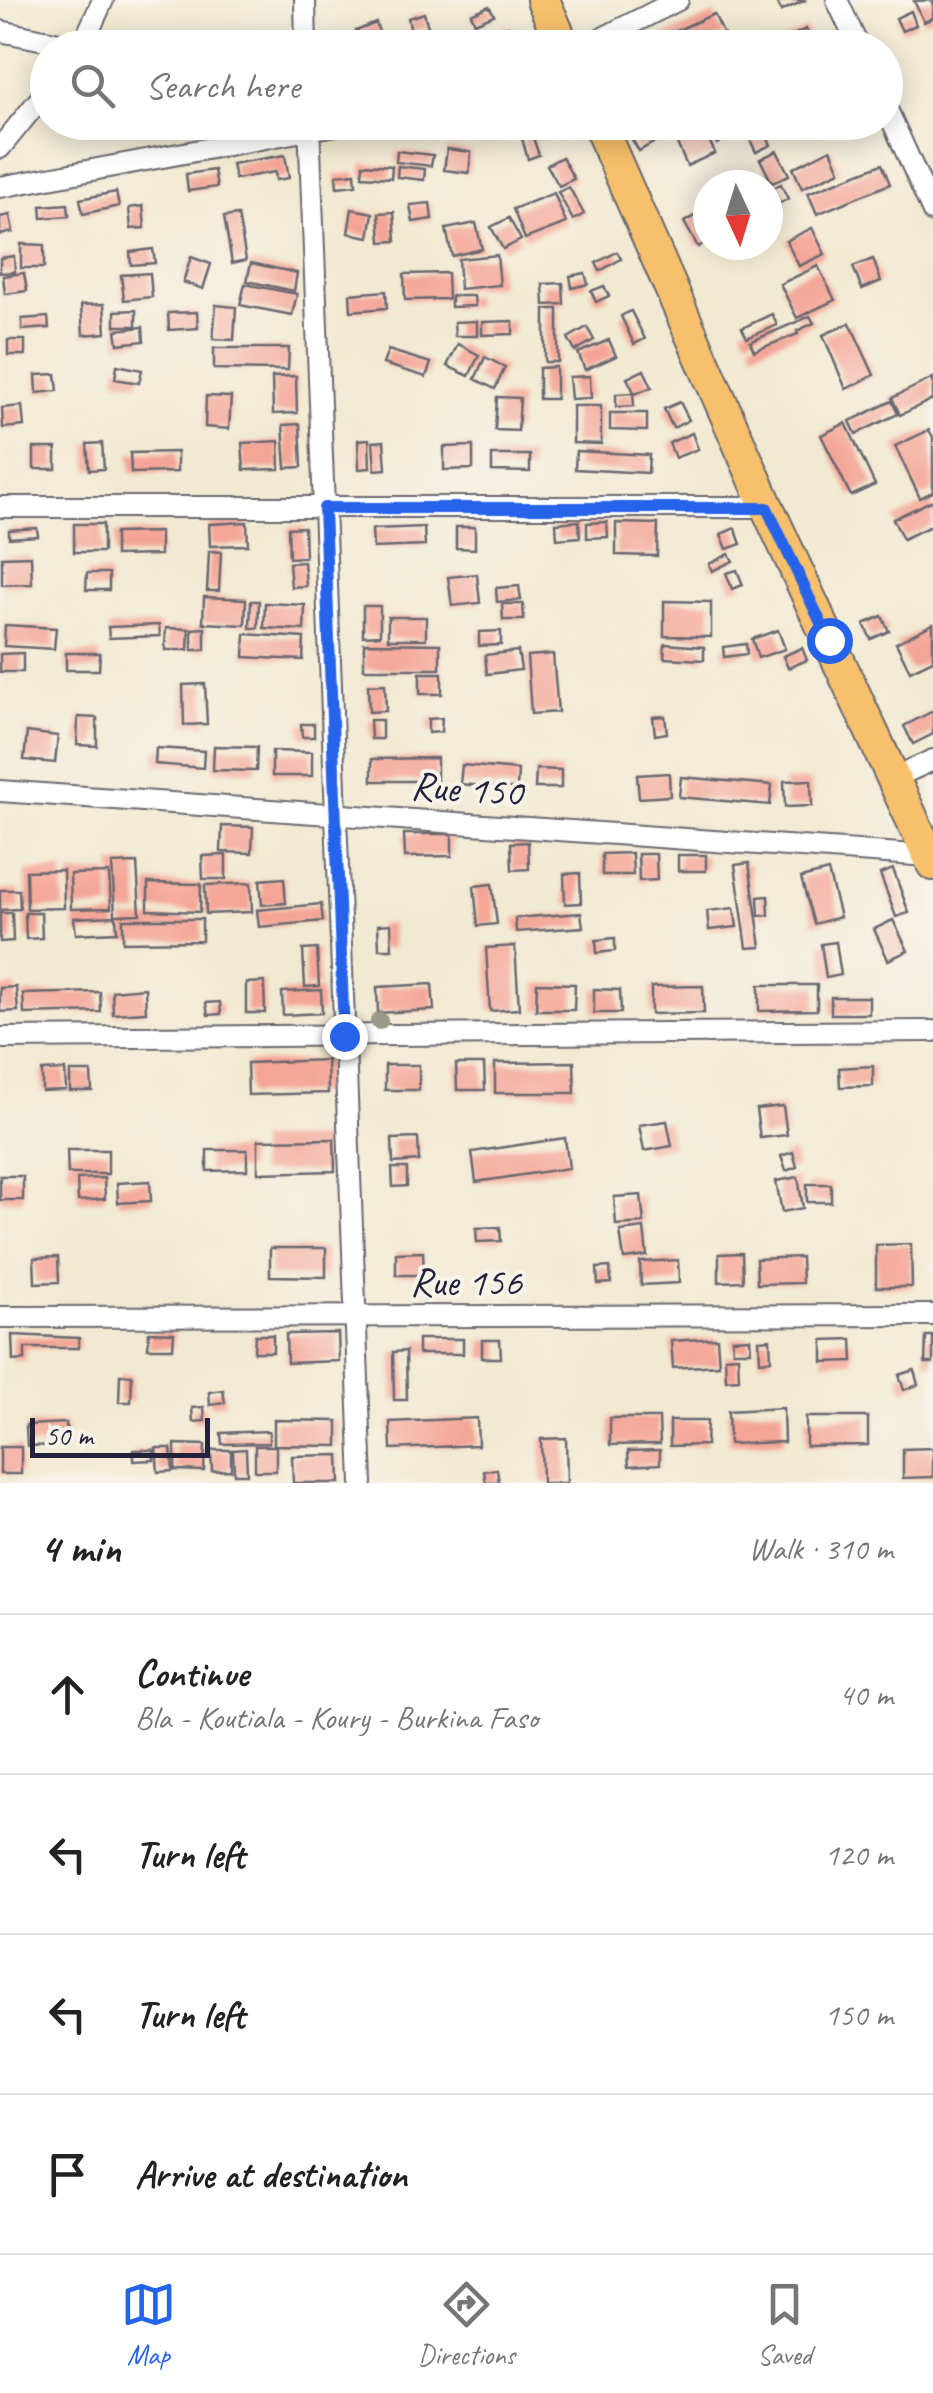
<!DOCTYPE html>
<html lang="en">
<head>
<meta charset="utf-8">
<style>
	:root { --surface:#fff; --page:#f2f2f2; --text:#222; --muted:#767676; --line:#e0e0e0; --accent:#2563eb }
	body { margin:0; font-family:Caveat,sans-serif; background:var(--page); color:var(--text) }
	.compass { position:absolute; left:693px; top:170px; width:90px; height:90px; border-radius:50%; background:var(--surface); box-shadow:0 5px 25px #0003; rotate:176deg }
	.scale { position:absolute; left:30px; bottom:25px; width:180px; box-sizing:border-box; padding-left:10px; border:5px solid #22223b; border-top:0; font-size:28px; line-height:35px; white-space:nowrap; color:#22223b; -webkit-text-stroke:8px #f7f3e8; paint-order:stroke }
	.stop { position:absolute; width:30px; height:30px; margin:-22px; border:8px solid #2563eb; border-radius:50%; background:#fff }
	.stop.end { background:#2563eb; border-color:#fff; box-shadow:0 2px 10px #0008 }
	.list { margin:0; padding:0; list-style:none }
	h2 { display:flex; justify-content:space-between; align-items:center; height:130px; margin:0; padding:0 40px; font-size:42px }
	h2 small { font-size:32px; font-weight:400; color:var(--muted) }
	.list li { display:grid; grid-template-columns:65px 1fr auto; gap:30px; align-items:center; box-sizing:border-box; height:160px; padding:0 40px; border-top:2px solid var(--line) }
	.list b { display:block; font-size:38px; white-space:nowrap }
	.list p { margin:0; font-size:32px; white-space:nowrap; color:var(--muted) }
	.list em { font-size:32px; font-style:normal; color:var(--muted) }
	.icon { flex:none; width:55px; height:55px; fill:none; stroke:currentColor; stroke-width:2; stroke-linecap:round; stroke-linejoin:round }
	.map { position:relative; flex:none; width:933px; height:1483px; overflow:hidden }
	.search { position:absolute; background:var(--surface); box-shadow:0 5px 25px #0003; left:30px; right:30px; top:30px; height:110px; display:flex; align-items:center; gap:25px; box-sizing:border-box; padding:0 35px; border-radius:55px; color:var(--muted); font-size:38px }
	.sheet { height:770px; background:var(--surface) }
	nav { display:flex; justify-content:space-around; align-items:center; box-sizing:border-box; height:140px; border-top:2px solid var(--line); background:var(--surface); font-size:28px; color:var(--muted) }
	nav a { display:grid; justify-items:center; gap:5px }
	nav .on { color:var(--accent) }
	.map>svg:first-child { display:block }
</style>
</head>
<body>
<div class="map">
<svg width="933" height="1483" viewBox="0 0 933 1483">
	<rect width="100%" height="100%" fill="#f7f3e8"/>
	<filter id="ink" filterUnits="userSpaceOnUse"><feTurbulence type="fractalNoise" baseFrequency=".01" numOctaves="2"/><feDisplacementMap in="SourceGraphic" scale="20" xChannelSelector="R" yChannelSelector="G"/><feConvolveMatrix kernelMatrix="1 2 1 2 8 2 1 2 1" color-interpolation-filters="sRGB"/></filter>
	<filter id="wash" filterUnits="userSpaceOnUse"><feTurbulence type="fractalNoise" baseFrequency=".0048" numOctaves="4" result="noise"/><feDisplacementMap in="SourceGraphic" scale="40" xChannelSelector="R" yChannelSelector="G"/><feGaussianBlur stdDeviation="2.25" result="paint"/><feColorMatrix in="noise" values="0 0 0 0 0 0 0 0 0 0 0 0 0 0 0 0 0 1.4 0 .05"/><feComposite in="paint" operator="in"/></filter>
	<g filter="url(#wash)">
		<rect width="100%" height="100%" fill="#f1e9d1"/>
		<g id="blocks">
			<g fill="#f4a597">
				<polygon points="776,0 806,0 781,11"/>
				<polygon points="933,0 933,18 924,22 914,1"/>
				<polygon points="489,6 494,15 475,23 471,14"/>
				<polygon points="911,11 916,25 902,31 896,18"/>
				<polygon points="424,13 428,27 411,32 408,18"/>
				<polygon points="714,14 724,35 696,48 653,48 651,42"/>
				<polygon points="376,23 380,35 361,43 356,31"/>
				<polygon points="508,26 516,48 495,48 489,33"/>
				<polygon points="806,29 815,48 766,48"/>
				<polygon points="479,30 483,48 444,48 442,39"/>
				<polygon points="533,122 551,122 555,132 538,138"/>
				<polygon points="668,122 702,122 674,136"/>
				<polygon points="715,122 760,122 771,145 756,152 744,127 717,144 707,127"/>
				<polygon points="642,125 653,143 639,151 628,133"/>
				<polygon points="703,127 715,153 687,166 675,139"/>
				<polygon points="531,132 539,155 528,159 521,135"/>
				<polygon points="447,149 471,152 469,173 444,170"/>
				<polygon points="831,149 840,171 802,188 793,168"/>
				<polygon points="397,151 433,155 431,166 396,162"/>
				<polygon points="777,151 789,175 772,183 760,159"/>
				<polygon points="285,155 289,178 276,180 275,172 235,179 232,164"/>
				<polygon points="562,157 574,179 559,186 547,165"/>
				<polygon points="363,164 392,166 391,178 362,176"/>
				<polygon points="882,164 890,184 817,214 808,193"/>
				<polygon points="398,166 425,169 424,180 397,177"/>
				<polygon points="214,170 217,187 188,191 186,174"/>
				<polygon points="355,173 356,185 337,187 336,175"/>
				<polygon points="781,184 788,199 768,209 768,191"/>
				<polygon points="569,187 584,214 573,220 558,192"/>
				<polygon points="116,192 119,206 83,214 80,199"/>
				<polygon points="554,193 566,223 525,239 513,209"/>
				<polygon points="430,203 432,219 413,222 410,205"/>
				<polygon points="68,204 69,216 42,218 41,206"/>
				<polygon points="143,206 145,228 131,229 129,208"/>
				<polygon points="352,209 373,213 369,237 348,233"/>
				<polygon points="703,211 708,219 708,241 698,247 684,222"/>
				<polygon points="394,212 396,241 381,242 379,213"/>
				<polygon points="10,215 13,232 0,235 0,217"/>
				<polygon points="238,215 246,260 232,263 224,217"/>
				<polygon points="509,218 521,240 503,249 491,227"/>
				<polygon points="476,223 482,249 452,256 446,229"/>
				<polygon points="812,228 825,254 799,266 786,241"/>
				<polygon points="21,244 44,245 44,268 21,268"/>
				<polygon points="153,249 155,263 131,265 130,252"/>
				<polygon points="617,252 621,259 600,271 596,263"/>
				<polygon points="497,255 500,285 460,289 458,259"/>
				<polygon points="14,256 15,272 0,273 0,258"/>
				<polygon points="191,257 211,264 203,289 183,282"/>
				<polygon points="873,259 881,281 862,289 853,267"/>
				<polygon points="251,263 297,273 294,291 247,281"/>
				<polygon points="818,266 835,300 797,318 780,284"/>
				<polygon points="24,273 27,291 5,294 3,276"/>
				<polygon points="150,273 152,297 124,300 121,275"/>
				<polygon points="447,273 448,299 405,300 404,274"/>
				<polygon points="585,273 588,284 572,288 570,276"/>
				<polygon points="563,283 564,304 544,305 543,284"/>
				<polygon points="245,284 297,294 292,315 240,305"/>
				<polygon points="604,286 609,296 596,302 591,291"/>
				<polygon points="386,291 387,308 351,311 350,294"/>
				<polygon points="451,296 474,296 475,306 451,307"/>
				<polygon points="104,304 106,333 83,335 81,305"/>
				<polygon points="216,305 236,307 234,340 213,339"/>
				<rect x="545" y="309" width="13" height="53"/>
				<polygon points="136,310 136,326 115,326 115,311"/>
				<polygon points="631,311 645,339 634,344 621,316"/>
				<polygon points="197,312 198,328 169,330 168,313"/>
				<polygon points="772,314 777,325 747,338 742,328"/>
				<polygon points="810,316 814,323 797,331 798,334 754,351 750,342"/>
				<polygon points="48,317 49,328 22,330 22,319"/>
				<polygon points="477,321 477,336 455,336 454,322"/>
				<polygon points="513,321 513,334 482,335 482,322"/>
				<polygon points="850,323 874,375 846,389 823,335"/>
				<polygon points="143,327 144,341 118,344 116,330"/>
				<polygon points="587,327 594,340 575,351 568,338"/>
				<rect x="8" y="340" width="17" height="15"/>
				<polygon points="609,340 616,356 585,370 578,353"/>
				<polygon points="458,344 479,355 469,376 447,366"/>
				<polygon points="214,348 289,348 288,370 214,369"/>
				<polygon points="388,350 431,363 426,377 383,364"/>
				<polygon points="485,357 505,367 495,389 475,379"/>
				<polygon points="117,365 142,370 139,383 115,379"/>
				<polygon points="556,367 556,399 539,399 539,368"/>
				<polygon points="644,370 652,387 635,394 627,378"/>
				<polygon points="56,374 58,391 37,393 36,375"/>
				<polygon points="296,376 297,413 273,414 272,377"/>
				<polygon points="590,376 591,398 571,399 569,377"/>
				<polygon points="933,378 933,399 900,415 892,398"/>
				<polygon points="633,393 634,406 616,407 616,394"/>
				<polygon points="206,396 231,397 229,429 205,427"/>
				<polygon points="497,397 520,398 518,431 495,430"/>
				<polygon points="892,401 898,414 856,434 850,421"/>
				<polygon points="680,402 689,420 673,428 664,409"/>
				<polygon points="22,406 24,426 3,428 2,408"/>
				<polygon points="573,406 601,406 601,444 573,443"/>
				<polygon points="610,413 647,413 647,431 610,430"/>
				<polygon points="846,423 875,485 851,496 821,435"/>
				<polygon points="300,424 302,467 286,468 283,425"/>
				<polygon points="929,430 933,437 933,492 920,498 895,446"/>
				<polygon points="692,433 698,449 675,458 669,443"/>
				<polygon points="369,439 370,468 359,469 358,440"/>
				<polygon points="279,441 280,469 244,470 242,443"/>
				<polygon points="384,441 386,469 375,470 373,442"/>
				<polygon points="102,443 104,469 89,470 87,444"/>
				<polygon points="473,446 473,469 444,470 444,447"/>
				<rect x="34" y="448" width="22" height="21"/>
				<polygon points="576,451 649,455 648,473 575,469"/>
				<polygon points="177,452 177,472 131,473 130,453"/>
				<polygon points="492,455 530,455 530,472 492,471"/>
				<polygon points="933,500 933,525 903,539 893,519"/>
				<polygon points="579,521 580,537 557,539 556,523"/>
				<polygon points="247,522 248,545 210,546 209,524"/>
				<polygon points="607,522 608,537 587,538 587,523"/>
				<polygon points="616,523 658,524 657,556 616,555"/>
				<rect x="74" y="524" width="29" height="28"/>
				<polygon points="304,527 305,557 289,558 288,528"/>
				<polygon points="424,527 425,546 373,548 372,529"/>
				<polygon points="456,527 475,527 475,549 456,548"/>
				<polygon points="37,528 38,536 9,538 9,530"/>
				<polygon points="735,528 741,544 727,549 721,534"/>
				<polygon points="160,532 160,555 115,556 115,533"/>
				<polygon points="209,551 221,552 219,591 207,591"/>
				<polygon points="729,554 733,561 712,571 709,564"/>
				<polygon points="31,556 32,584 2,585 2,557"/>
				<polygon points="304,562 306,586 291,587 289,563"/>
				<polygon points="737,570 743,585 732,589 726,573"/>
				<polygon points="87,573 109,573 109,590 86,590"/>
				<polygon points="477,574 480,603 452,606 448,577"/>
				<polygon points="519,586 521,600 497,602 496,588"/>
				<polygon points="204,597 246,599 245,625 203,623"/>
				<polygon points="251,601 259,601 258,628 250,628"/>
				<polygon points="664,601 711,602 711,637 664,636"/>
				<polygon points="265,603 305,605 304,630 264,628"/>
				<polygon points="502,604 523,604 524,620 503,620"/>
				<polygon points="363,606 380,606 380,635 363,636"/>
				<polygon points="882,616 889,631 871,639 864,624"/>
				<rect x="388" y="617" width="38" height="22"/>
				<polygon points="933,624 933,660 910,671 896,643"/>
				<polygon points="5,625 56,628 54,649 4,646"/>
				<polygon points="159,625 160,636 109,638 108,627"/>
				<polygon points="166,628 189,629 188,650 165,650"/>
				<polygon points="205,628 205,650 192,650 192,629"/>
				<polygon points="778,630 785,649 758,658 752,639"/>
				<polygon points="501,631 501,645 479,646 479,632"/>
				<polygon points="245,634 304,638 303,660 244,657"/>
				<polygon points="364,643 440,644 440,669 364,669"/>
				<polygon points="665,644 704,647 704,660 664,658"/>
				<polygon points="746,644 747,654 724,657 723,647"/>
				<polygon points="802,648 807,660 788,668 783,656"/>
				<polygon points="518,651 521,670 487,674 485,655"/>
				<polygon points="23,653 23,672 0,672 0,654"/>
				<polygon points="66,653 100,653 99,670 66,670"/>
				<polygon points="553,654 558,712 531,714 527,656"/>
				<rect x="420" y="673" width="22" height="21"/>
				<polygon points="205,684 207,724 184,725 183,685"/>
				<polygon points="385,684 386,711 369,712 368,685"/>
				<polygon points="933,711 933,734 913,744 904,726"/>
				<polygon points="665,716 667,733 655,735 653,717"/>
				<polygon points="78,717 97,718 97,746 77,745"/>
				<polygon points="442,718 441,732 428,733 428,719"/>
				<polygon points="370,720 382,720 382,739 371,739"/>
				<polygon points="301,724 314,724 314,737 302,737"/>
				<polygon points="27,732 58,736 55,763 24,760"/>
				<polygon points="214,746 257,747 256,771 213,770"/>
				<polygon points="156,748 204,751 203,768 155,764"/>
				<polygon points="272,751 312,752 312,776 272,776"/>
				<polygon points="437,758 437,781 372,781 372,759"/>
				<polygon points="462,765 518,770 517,789 460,784"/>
				<polygon points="536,769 561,770 561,788 535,788"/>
				<polygon points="669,773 670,796 639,798 637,775"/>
				<polygon points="681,777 772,785 770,805 679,797"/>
				<polygon points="811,780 812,806 785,807 784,781"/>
				<polygon points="222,826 253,827 252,853 221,852"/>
				<polygon points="404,834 452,834 452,856 405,857"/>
				<polygon points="528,842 529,869 512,870 511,843"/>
				<polygon points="632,853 633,875 602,875 602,854"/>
				<polygon points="638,854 656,854 657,880 639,881"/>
				<polygon points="226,855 226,879 203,879 202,856"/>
				<rect x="678" y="855" width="28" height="16"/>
				<polygon points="137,863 140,914 115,915 112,864"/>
				<polygon points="749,863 761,947 747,948 735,865"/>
				<polygon points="893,869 909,913 896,917 880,874"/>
				<polygon points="63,870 64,908 27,909 26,871"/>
				<polygon points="828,871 840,917 814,924 801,878"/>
				<polygon points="109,873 111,908 71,909 70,874"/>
				<polygon points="580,873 581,903 565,904 564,874"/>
				<polygon points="284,878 286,903 262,905 260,880"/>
				<polygon points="148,883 201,884 200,912 148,910"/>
				<polygon points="251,883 252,912 206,914 205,885"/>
				<polygon points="492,884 497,924 478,926 474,886"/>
				<polygon points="0,890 19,890 20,909 0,910"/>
				<polygon points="768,896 769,915 759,916 758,897"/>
				<polygon points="321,904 323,921 259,927 257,910"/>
				<polygon points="734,908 737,927 709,930 707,911"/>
				<polygon points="0,913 12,913 13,941 0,942"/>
				<polygon points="25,913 41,913 42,938 26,939"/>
				<polygon points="581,913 583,927 516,932 515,918"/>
				<polygon points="116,916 117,932 76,934 74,918"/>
				<polygon points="123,919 202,919 202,941 123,942"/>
				<polygon points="893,920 908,951 888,960 874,929"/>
				<polygon points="391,924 392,949 379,949 378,925"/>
				<polygon points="615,938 615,951 597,953 596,940"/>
				<polygon points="836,942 841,975 826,978 821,944"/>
				<polygon points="515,946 519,1009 490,1011 486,948"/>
				<polygon points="317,949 319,986 305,987 303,950"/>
				<polygon points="264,982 265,1013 246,1013 246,983"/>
				<polygon points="537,983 575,984 574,1010 536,1010"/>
				<polygon points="432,984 434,1010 378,1013 377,987"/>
				<polygon points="759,985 817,985 817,1010 759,1011"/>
				<polygon points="703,986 704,1013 651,1014 651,987"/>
				<polygon points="16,987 18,1011 0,1012 0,988"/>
				<polygon points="145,988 146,1012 113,1014 112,991"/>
				<polygon points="594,989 620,990 621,1013 594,1013"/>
				<polygon points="321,990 322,1013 283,1015 282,992"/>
				<polygon points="100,992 101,1012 24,1014 23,994"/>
				<rect x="831" y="997" width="38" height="17"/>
				<polygon points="220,1002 221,1014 208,1015 206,1003"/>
				<polygon points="327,1060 328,1093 248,1095 247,1063"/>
				<polygon points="574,1062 575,1093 495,1093 495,1063"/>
				<polygon points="456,1064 484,1064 485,1090 457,1090"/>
				<rect x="385" y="1065" width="34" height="25"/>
				<polygon points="873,1066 873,1086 840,1087 839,1068"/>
				<polygon points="65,1070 66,1090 42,1091 42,1071"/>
				<polygon points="70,1072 91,1072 92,1091 70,1091"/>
				<polygon points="783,1106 787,1135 760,1138 756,1109"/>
				<polygon points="667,1121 672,1146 644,1151 639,1125"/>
				<polygon points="418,1138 419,1161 393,1163 392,1139"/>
				<polygon points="565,1138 569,1168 476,1182 472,1152"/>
				<polygon points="334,1139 335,1171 258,1173 258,1140"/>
				<polygon points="67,1150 108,1150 108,1174 68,1174"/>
				<polygon points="207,1150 247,1150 247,1170 207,1171"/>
				<polygon points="793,1152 797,1167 786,1171 781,1156"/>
				<polygon points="392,1168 407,1168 407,1186 393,1187"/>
				<rect x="0" y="1176" width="23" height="24"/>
				<polygon points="798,1177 803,1208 782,1212 776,1181"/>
				<polygon points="104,1178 105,1199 78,1201 77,1179"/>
				<polygon points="150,1181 151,1201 118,1203 117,1183"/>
				<rect x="807" y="1184" width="24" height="18"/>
				<polygon points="641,1195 644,1223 616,1225 614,1197"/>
				<polygon points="500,1227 501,1241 477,1242 476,1228"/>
				<polygon points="644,1228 647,1256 624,1259 620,1231"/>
				<polygon points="911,1244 912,1287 876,1287 876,1245"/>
				<polygon points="270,1248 326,1248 326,1277 270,1276"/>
				<polygon points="423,1252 424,1275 396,1275 396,1253"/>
				<polygon points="742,1253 743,1281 719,1282 719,1254"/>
				<polygon points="58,1257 59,1282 35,1283 34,1258"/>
				<polygon points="801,1257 802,1283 757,1284 756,1259"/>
				<polygon points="678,1260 679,1283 641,1285 640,1262"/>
				<polygon points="610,1267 611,1283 598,1284 597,1268"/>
				<polygon points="149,1332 174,1333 173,1348 148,1348"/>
				<polygon points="338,1333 339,1361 287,1363 286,1334"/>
				<polygon points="12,1335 79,1338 79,1348 25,1348 25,1360 13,1361"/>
				<polygon points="255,1335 273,1335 273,1352 254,1352"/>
				<polygon points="926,1336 933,1336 933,1363 925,1363"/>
				<polygon points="717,1338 719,1365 673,1368 671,1341"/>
				<polygon points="750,1338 751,1351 733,1351 732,1339"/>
				<rect x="418" y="1339" width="45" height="15"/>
				<polygon points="770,1339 771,1360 760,1361 759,1340"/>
				<polygon points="852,1339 853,1361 823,1362 823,1340"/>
				<polygon points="482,1340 500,1340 501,1358 482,1358"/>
				<polygon points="406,1351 407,1400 394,1400 393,1352"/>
				<polygon points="738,1356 739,1379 726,1380 725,1357"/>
				<polygon points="914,1370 918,1385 904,1390 899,1375"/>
				<polygon points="120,1375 132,1375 131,1402 119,1402"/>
				<polygon points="223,1390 225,1403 210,1405 209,1392"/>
				<polygon points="204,1407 205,1421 193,1422 192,1408"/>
				<polygon points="783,1408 784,1442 729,1444 728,1411"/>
				<polygon points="806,1417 868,1417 868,1445 806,1446"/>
				<polygon points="477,1418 478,1445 391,1449 390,1422"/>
				<polygon points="610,1418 659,1418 660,1444 610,1445"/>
				<polygon points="274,1420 338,1421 338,1446 274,1445"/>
				<polygon points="670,1421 707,1421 706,1445 670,1446"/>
				<polygon points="66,1423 67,1445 27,1446 26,1425"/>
				<polygon points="269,1431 269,1443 222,1444 221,1433"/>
				<polygon points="566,1438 567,1483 542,1483 541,1439"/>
				<polygon points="175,1444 205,1445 204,1471 175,1470"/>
				<rect x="255" y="1446" width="21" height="25"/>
				<rect x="0" y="1447" width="21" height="27"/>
				<polygon points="156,1448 171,1448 173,1471 158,1472"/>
				<polygon points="933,1448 933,1477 903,1478 903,1449"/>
				<polygon points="246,1449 247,1474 234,1474 233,1450"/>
				<polygon points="134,1450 154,1450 154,1460 134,1461"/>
				<polygon points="211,1450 231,1450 231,1470 212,1471"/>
				<polygon points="660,1450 660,1464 629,1466 628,1451"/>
				<polygon points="339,1455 340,1483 293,1483 292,1456"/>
				<polygon points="497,1469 499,1483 486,1483 484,1471"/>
			</g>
		</g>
	</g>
	<g filter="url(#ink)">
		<use href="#blocks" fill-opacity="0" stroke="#6a6870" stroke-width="2.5"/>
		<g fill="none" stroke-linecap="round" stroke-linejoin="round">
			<defs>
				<g id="minor">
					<polyline points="305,0 306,48"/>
					<polyline points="837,0 859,48"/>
					<polyline points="0,31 84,48"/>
					<polyline points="81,48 103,0"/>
					<polyline points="583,48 678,0"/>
					<polyline points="886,107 933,212"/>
					<polyline points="309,122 362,1483"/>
					<polyline points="0,148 48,89"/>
					<polyline points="0,187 352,122"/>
					<polyline points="0,507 767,507"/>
					<polyline points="893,778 933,760"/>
					<polyline points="0,791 929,856"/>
					<polyline points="0,1038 933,1031"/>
					<polyline points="0,1317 933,1315"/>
				</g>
				<g id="primary">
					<polyline points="543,0 564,48"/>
					<polyline points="598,122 767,507 933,864"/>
				</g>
			</defs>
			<use href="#minor" stroke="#6a6870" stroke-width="24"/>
			<use href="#primary" stroke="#6a6870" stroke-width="36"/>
			<use href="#minor" stroke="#fff" stroke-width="20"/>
			<use href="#primary" stroke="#f7c06c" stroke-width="32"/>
		</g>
		<circle fill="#989a87" cx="379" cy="1021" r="9"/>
	</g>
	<g fill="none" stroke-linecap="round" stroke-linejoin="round" filter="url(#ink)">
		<polyline stroke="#2563eb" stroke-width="12" points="344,1036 324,508 767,508 829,640"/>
	</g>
	<g text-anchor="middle" stroke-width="8" stroke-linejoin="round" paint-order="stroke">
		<g font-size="40" fill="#22223b" stroke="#f7f3e8">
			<text transform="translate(467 788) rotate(4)" y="14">Rue 150</text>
			<text x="466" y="1295">Rue 156</text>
		</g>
	</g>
</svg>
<svg class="compass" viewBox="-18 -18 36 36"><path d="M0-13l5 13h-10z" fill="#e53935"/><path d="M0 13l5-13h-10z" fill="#767676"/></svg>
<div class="scale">50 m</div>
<div class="stop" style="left:829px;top:640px"></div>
<div class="stop end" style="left:344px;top:1036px"></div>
<div class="search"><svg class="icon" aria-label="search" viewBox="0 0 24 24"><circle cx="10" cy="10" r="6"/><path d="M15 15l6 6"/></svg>Search here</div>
</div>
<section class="sheet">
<h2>4 min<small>Walk · 310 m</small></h2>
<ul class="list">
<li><svg class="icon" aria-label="ahead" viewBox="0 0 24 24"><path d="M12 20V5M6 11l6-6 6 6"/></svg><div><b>Continue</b><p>Bla - Koutiala - Koury - Burkina Faso</p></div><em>40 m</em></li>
<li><svg class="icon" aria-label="left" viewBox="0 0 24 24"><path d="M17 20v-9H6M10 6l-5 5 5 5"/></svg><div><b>Turn left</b></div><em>120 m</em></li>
<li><svg class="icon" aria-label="left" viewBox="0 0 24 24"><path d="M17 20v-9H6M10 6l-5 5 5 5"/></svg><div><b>Turn left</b></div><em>150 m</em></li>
<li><svg class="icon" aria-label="arrive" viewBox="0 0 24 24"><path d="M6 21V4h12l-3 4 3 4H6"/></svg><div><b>Arrive at destination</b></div></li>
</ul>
</section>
<nav>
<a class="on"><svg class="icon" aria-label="map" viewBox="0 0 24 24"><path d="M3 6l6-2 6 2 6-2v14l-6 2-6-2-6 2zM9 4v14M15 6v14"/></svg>Map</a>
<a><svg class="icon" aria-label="directions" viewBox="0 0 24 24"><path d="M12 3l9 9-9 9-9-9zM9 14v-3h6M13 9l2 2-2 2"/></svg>Directions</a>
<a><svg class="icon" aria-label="saved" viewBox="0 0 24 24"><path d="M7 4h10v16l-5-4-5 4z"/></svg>Saved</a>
</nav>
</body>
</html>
